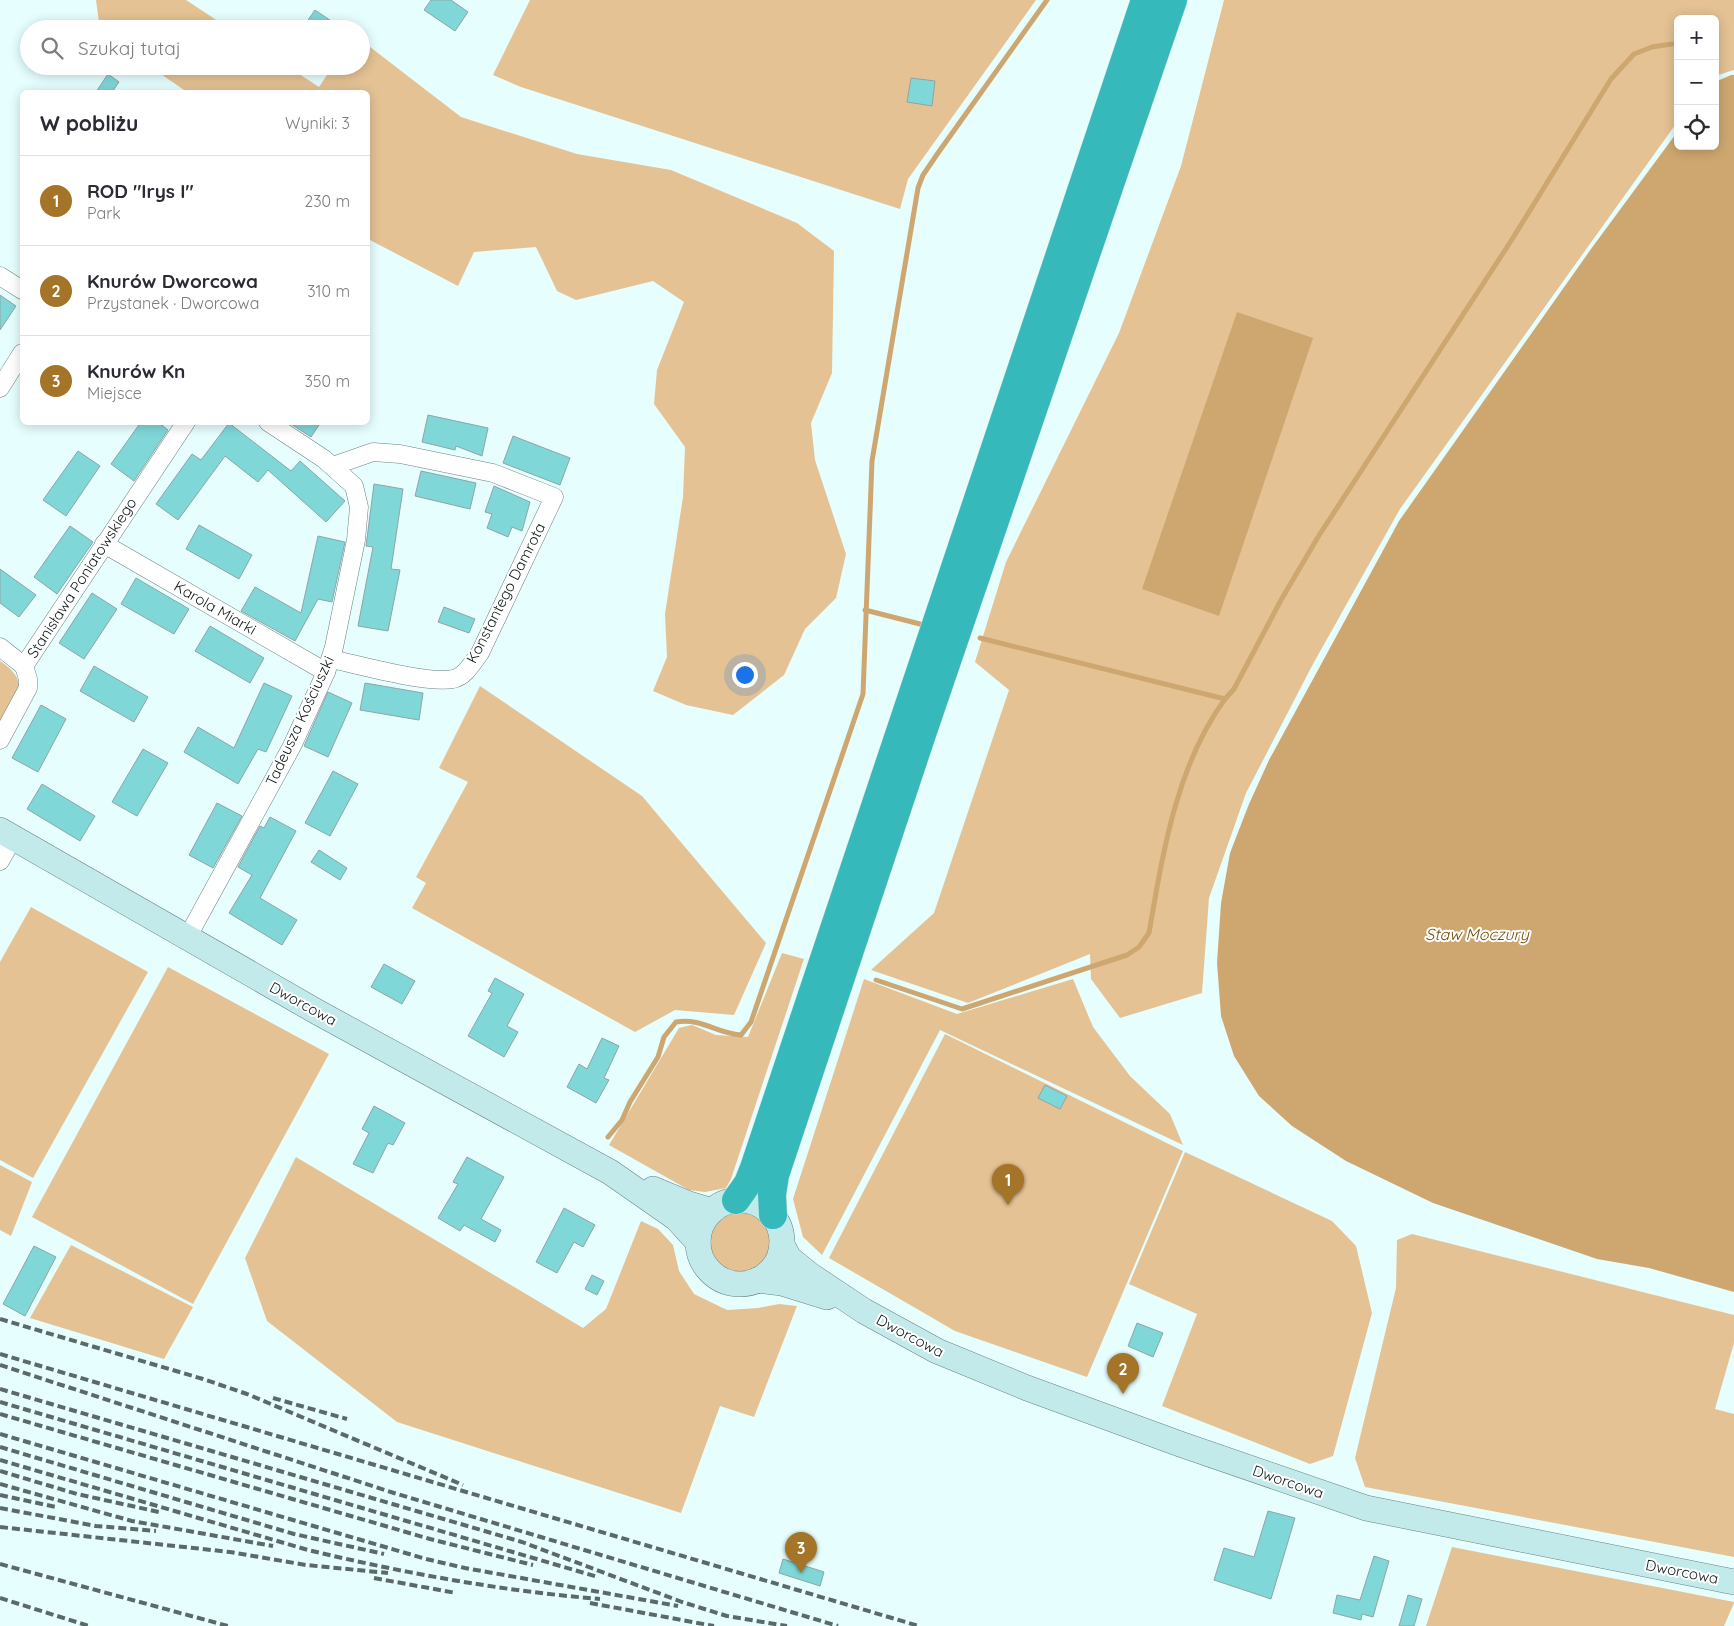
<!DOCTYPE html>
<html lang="pl">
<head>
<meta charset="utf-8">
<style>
	:root { --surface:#fff; --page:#f7f7f7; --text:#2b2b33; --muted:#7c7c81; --line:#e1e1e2; --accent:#a47428 }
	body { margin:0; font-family:Quicksand,sans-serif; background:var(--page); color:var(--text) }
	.controls { position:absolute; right:15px; top:15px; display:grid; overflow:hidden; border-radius:8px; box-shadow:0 2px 12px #0003 }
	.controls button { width:45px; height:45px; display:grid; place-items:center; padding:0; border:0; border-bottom:1px solid var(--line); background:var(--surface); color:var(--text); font:25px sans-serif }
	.you { position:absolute; left:744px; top:674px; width:18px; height:18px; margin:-12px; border:4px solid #fff; border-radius:50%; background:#1a73e8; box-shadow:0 0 0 8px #1a73e833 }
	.badge { display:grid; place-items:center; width:32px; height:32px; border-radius:50%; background:var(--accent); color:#fff; font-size:16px; font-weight:700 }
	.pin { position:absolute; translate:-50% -41px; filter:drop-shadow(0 1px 2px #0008) }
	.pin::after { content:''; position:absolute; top:26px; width:18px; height:15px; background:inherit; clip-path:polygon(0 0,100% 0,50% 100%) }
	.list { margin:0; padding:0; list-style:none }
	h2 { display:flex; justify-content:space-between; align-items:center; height:65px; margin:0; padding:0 20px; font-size:21px }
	h2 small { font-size:16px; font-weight:400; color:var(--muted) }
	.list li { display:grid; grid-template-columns:32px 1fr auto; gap:15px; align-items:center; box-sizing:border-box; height:90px; padding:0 20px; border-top:1px solid var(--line) }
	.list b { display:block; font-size:19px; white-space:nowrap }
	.list p { margin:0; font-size:16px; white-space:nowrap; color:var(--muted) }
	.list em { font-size:16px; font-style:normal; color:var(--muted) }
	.icon { flex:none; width:28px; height:28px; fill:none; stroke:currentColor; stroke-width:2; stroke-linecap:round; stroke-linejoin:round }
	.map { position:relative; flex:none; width:1734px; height:1626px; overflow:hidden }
	.search { position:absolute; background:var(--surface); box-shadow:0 2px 12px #0003; left:20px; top:20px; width:350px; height:55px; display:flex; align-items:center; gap:12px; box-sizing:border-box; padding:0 18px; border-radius:28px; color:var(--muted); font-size:19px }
	.panel { position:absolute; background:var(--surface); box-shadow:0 2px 12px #0003; left:20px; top:90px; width:350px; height:335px; border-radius:8px }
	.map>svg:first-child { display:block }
</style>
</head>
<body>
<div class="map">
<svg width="1734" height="1626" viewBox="0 0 1734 1626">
	<rect width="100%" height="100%" fill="#e6fefe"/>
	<g fill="#e4c294">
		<polygon points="96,0 186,0 230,29 100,29"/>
		<polygon points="530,0 1036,0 908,179 900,209 521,87 493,75"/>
		<polygon points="1224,0 1734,0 1734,70 1715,76 1715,19 1678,19 1678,121 1400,509 1313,664 1246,793 1209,898 1202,993 1120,1018 1091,979 1090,954 968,1003 871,970 934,913 1009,690 975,662 1006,562 1119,333 1181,166"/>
		<polygon points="361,40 461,117 577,154 671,170 797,223 834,251 832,373 811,423 815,460 846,554 836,598 805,629 784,675 733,715 686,705 653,691 667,657 665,614 683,497 685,447 654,404 657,370 684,302 653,281 576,300 557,291 536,247 474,252 458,286 368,239 368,92 187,92 149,66 287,66 319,87 333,66 361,66"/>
		<path d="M0 661C33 683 16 698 0 724Z"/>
		<polygon points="480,686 642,796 766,943 734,1015 675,1010 635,1032 412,908 426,883 416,877 468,782 439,768"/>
		<polygon points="31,907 148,972 33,1178 0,1160 0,962"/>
		<polygon points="782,953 804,959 731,1179 726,1188 705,1192 689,1190 609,1145 679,1028 692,1025 716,1035 748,1037"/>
		<polygon points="168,967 329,1054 193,1304 32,1217"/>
		<polygon points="864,979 957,1014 1073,979 1093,1027 1130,1076 1170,1114 1183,1145 940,1030 822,1255 803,1237 793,1199"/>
		<polygon points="945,1034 1183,1151 1087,1377 955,1331 829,1258"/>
		<polygon points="1185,1152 1332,1221 1356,1246 1372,1313 1333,1456 1310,1464 1162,1406 1197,1314 1129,1284"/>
		<polygon points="296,1157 583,1328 606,1309 641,1221 658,1229 673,1245 679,1271 694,1294 727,1310 758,1308 779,1304 797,1306 754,1417 720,1406 681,1513 397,1422 267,1321 245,1258"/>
		<polygon points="0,1165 32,1182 11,1236 0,1230"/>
		<circle cx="740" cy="1244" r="31"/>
		<polygon points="1412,1234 1734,1315 1734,1343 1715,1409 1734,1414 1734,1557 1365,1487 1355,1458 1396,1288 1397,1240"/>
		<polygon points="71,1245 193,1307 164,1359 30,1318"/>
		<polygon points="1452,1547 1734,1602 1734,1603 1724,1626 1426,1626"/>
	</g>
	<g fill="#cea770">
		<polygon points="1731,75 1734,75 1734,1292 1649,1268 1597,1259 1433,1203 1346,1161 1292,1126 1259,1096 1234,1056 1221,1016 1217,963 1221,903 1230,853 1249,804 1269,760 1399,521 1591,249 1678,131 1678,146 1715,146 1715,82"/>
		<polygon points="1237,312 1313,338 1219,616 1142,589"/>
	</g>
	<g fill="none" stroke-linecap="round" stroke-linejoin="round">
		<g stroke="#cea770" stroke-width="5">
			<polyline points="865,610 920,624"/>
			<polyline points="980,638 1225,699 1234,689 1281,600 1318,537 1511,241 1611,79 1634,54 1652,47 1672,44"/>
			<path d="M876 980 962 1009 1127 955 1139 947 1149 933C1163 853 1176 766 1225 699"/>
			<path d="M608 1137 622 1120 630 1102 658 1057 664 1037 676 1022C703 1018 715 1033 741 1035L751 1022 863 694 872 461 918 188 923 175 938 153 1047 0"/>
		</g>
	</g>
	<g fill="#7fd7d8" stroke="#8fa5a5">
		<polygon points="431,0 451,0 468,12 455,31 424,10"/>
		<polygon points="315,10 343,29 302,29"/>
		<polygon points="108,74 119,82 112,92 96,92"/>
		<polygon points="911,78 935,81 932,106 907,102"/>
		<polygon points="0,295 16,306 0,330"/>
		<polygon points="428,415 488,428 482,456 456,446 455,450 422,442"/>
		<polygon points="141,422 158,422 168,430 134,481 111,464"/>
		<polygon points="288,422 321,422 311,437"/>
		<polygon points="229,423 291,471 300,461 345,501 326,522 268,470 258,482 225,456 178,520 156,504 192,454 201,460"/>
		<polygon points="513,436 570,458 560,485 503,463"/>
		<polygon points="78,451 100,466 66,516 43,500"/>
		<polygon points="421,471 476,483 470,509 415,496"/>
		<polygon points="374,484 403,489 391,569 400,570 388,631 358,626 373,547 366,546"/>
		<polygon points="494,486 530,502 522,531 512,527 508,537 487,528 492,514 485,512"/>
		<polygon points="199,525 252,555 239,579 186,549"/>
		<polygon points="70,526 93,542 57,594 34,577"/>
		<polygon points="318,536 345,542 332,602 318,599 295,641 241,611 255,587 301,613"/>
		<polygon points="0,569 36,595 19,617 0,603"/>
		<polygon points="136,578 189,609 174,634 121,604"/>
		<polygon points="92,593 117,609 84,659 59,643"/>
		<polygon points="444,607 475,619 469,633 438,622"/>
		<polygon points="210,626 264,658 250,683 195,651"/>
		<polygon points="94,666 148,697 134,722 80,691"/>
		<polygon points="264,683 292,696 266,752 258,749 238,784 184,752 198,727 234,748"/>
		<polygon points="365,683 423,693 419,720 360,710"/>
		<polygon points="328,692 352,703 328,757 304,746"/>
		<polygon points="41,705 66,719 38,772 12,758"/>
		<polygon points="143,749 168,763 137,816 112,802"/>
		<polygon points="333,771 358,784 330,836 305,823"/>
		<polygon points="42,784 95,816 80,841 27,809"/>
		<polygon points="217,803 242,816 213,868 189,855"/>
		<polygon points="270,817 296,831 260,898 297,920 282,945 229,913 252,875 238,867 260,826 264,828"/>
		<polygon points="319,850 347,868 340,880 311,862"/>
		<polygon points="384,964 415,981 402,1004 371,987"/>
		<polygon points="495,978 524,994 507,1026 518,1032 504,1057 468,1036 492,993 488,991"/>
		<polygon points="602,1038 619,1046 604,1078 609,1080 596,1103 567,1087 579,1064 587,1069"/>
		<polygon points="1045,1085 1067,1096 1060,1109 1038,1098"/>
		<polygon points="374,1106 405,1123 393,1145 388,1143 373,1173 353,1164 369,1133 362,1129"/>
		<polygon points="467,1157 504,1177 481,1219 501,1230 495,1242 464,1225 460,1231 438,1218 458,1184 453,1182"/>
		<polygon points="564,1208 595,1225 583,1247 574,1242 557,1273 536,1262"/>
		<polygon points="34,1246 56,1257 25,1316 3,1304"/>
		<polygon points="592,1275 604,1281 597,1295 585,1289"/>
		<polygon points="1137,1323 1163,1333 1153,1357 1128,1346"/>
		<polygon points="1268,1511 1295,1518 1271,1599 1214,1580 1224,1548 1254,1557"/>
		<polygon points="1374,1556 1389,1561 1373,1617 1362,1614 1361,1620 1333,1613 1337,1595 1360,1600"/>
		<polygon points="783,1559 824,1572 820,1586 779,1573"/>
		<polygon points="1408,1595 1422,1599 1414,1626 1399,1626"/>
	</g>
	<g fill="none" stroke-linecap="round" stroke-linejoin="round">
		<defs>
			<g id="street">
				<polyline points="0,276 22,290"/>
				<polyline points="0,388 22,353"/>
				<polyline points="104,544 326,672"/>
				<polyline points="0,647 24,666"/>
				<path d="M331 659C359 665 427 684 453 679 465 677 473 662 480 653L554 497 493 473 400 454 373 452 333 466"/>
				<polyline points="0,740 28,688 28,679 24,666 186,422"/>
				<polyline points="0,861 13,838"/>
				<polyline points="187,938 292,746 326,672 334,647 356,540 359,507 354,486 324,459 268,422"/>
			</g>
			<g id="secondary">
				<polyline points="0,830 319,1013 610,1172 676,1218 698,1242"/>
				<polyline points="653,1189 689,1204 712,1211"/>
				<circle cx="740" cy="1242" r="42"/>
				<polyline points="782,1245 789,1258 810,1275 864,1311 937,1351 1027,1388 1180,1444 1366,1508 1734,1582"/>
				<polyline points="757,1280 782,1283 827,1297"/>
			</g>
			<g id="highway">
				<polyline points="736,1200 748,1183 754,1168 1145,0"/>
				<polyline points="773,1215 772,1195 775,1175 922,734 1173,0"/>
			</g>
		</defs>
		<use href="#street" stroke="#6c8282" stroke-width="19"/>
		<use href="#secondary" stroke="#6c8282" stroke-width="26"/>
		<use href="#highway" stroke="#dedfdf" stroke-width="29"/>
		<use href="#street" stroke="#fff" stroke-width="18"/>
		<use href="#secondary" stroke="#c3eaea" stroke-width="25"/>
		<use href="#highway" stroke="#36b9ba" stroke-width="28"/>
		<g stroke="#5b6968" stroke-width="4" stroke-dasharray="8 4" stroke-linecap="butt">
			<polyline points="0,1319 203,1379 247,1394 463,1485"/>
			<polyline points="0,1354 919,1626"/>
			<polyline points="0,1365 394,1493 838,1626"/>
			<polyline points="0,1389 522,1542 682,1602 727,1616 787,1626"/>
			<polyline points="273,1398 347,1419"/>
			<polyline points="0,1402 598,1577"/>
			<polyline points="0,1414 430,1539 533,1565"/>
			<polyline points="0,1434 426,1559 465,1568 678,1606"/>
			<polyline points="0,1447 294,1534 384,1554"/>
			<path d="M0 1460 308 1550C404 1573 502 1591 600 1599"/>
			<polyline points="0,1471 77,1494 159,1512"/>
			<polyline points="0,1484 132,1521 273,1546"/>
			<polyline points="0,1495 56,1507"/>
			<polyline points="0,1508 96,1526 156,1531"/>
			<polyline points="0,1527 230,1552 306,1565 388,1573"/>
			<polyline points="0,1564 228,1626"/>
			<polyline points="374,1578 456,1593"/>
			<polyline points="0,1598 89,1626"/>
			<polyline points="590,1603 714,1626"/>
		</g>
	</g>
	<g text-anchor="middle" stroke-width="4" stroke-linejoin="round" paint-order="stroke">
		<g font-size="15" fill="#121b1a" stroke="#fff">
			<text transform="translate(82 578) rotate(-57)" y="5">Stanisława Poniatowskiego</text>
			<text transform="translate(506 593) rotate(-63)" y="5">Konstantego Damrota</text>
			<text transform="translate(215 608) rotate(30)" y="5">Karola Miarki</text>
			<text transform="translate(300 721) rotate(-65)" y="5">Tadeusza Kościuszki</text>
			<text transform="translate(303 1004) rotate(29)" y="5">Dworcowa</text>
			<text transform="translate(910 1336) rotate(28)" y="5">Dworcowa</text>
			<text transform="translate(1288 1482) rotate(19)" y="5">Dworcowa</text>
			<text transform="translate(1682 1572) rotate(11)" y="5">Dworcowa</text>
		</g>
		<g font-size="16" font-style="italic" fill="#744e07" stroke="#fff">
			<text x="1477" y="940">Staw Moczury</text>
		</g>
	</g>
</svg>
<div class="controls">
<button>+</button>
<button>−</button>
<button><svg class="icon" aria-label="locate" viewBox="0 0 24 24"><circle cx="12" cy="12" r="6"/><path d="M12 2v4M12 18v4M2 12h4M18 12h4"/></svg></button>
</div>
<div class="you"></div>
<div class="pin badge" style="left:1008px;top:1205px">1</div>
<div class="pin badge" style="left:1123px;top:1394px">2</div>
<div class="pin badge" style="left:801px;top:1573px">3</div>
<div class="search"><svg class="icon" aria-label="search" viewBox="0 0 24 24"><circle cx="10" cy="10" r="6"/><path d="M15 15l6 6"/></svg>Szukaj tutaj</div>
<section class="panel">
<h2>W pobliżu<small>Wyniki: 3</small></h2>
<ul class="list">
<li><span class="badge">1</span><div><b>ROD &quot;Irys I&quot;</b><p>Park</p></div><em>230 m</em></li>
<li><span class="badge">2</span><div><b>Knurów Dworcowa</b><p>Przystanek · Dworcowa</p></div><em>310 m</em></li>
<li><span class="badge">3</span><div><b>Knurów Kn</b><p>Miejsce</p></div><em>350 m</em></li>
</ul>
</section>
</div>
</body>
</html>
